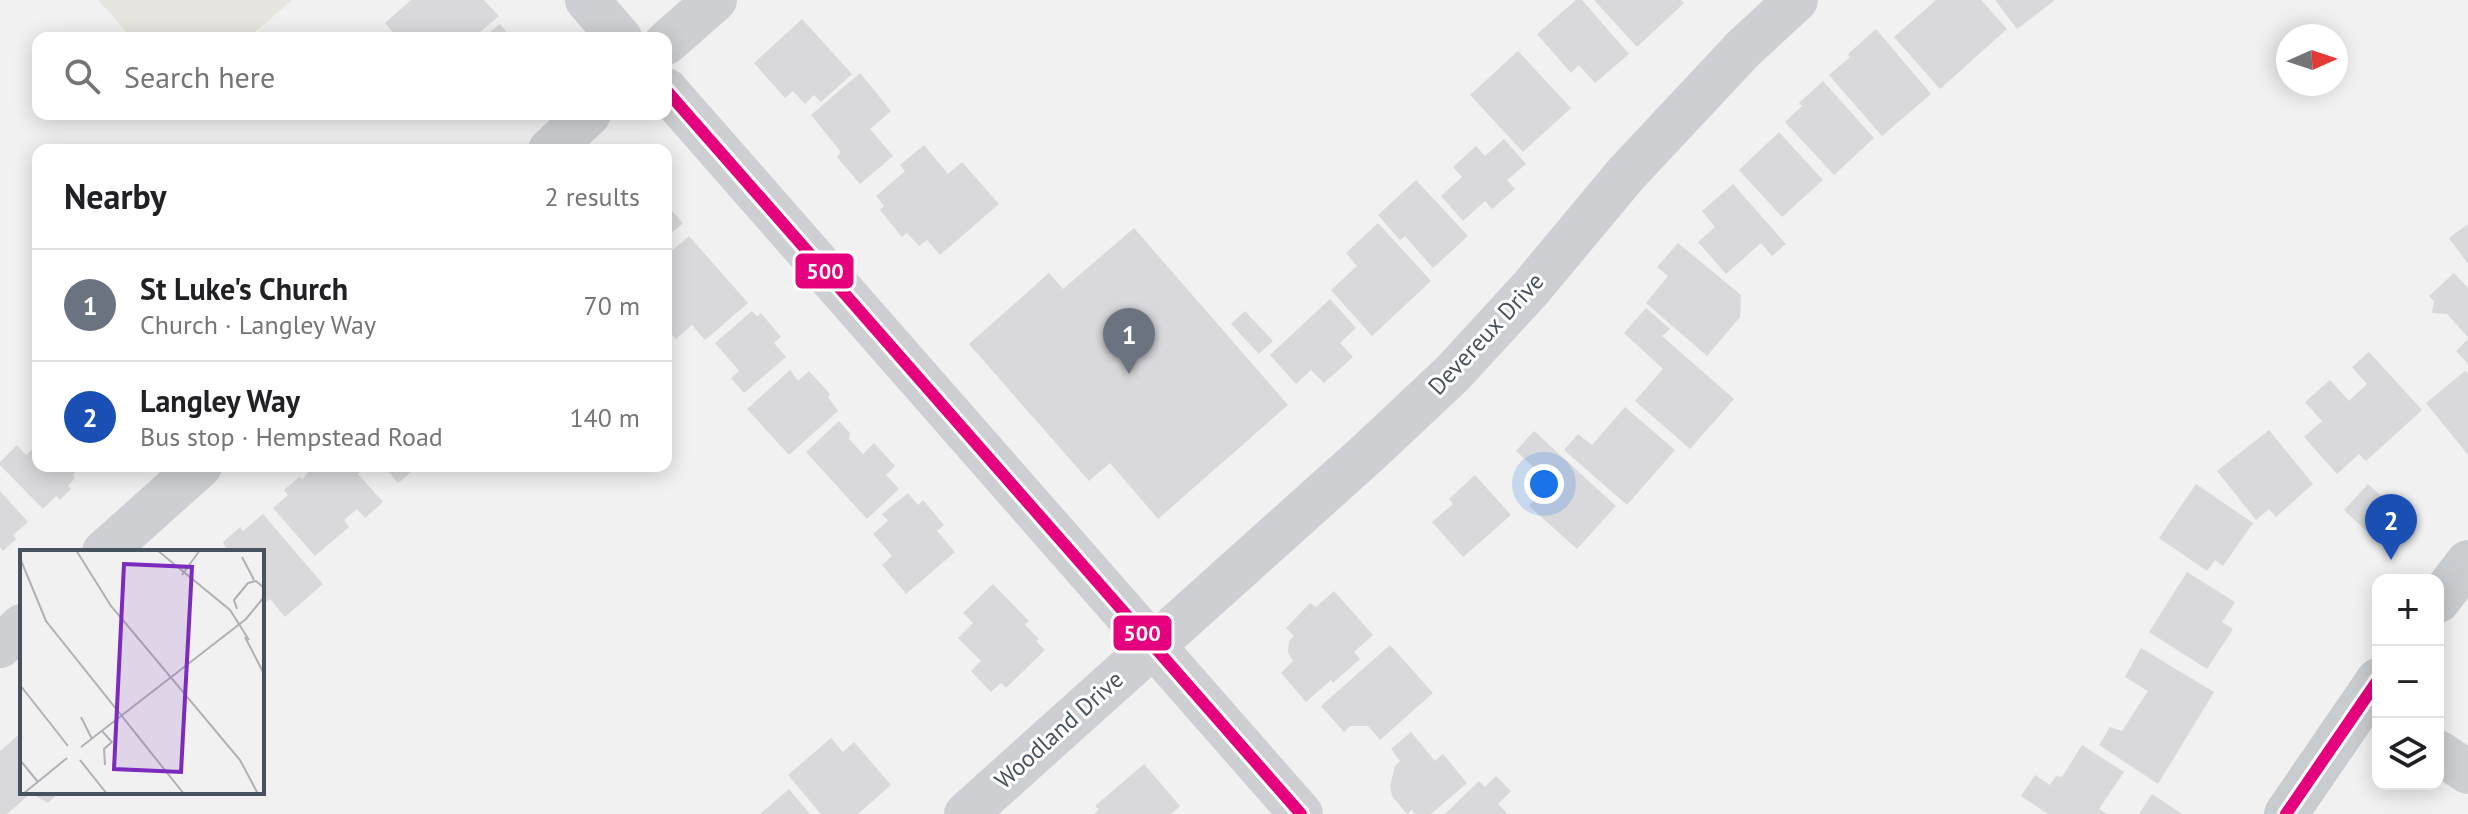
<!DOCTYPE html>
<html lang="en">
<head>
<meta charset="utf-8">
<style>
	:root { --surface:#fff; --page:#f2f2f2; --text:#202124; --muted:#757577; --line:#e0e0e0; --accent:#111827 }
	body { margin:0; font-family:"PT Sans",sans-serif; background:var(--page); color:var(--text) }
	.controls { position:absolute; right:24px; bottom:24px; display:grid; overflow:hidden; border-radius:16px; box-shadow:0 4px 20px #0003 }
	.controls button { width:72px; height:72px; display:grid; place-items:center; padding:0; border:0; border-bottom:2px solid var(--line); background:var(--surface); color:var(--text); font:40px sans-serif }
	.compass { position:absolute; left:2276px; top:24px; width:72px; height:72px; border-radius:50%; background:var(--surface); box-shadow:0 4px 20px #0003; rotate:87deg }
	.you { position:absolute; left:1544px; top:484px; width:28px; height:28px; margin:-20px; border:6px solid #fff; border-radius:50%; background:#1a73e8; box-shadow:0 0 0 12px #1a73e833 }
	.badge { display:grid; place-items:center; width:52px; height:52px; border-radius:50%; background:var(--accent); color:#fff; font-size:26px; font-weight:700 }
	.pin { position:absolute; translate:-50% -66px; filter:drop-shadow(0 2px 4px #0008) }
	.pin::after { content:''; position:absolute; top:42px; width:28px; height:24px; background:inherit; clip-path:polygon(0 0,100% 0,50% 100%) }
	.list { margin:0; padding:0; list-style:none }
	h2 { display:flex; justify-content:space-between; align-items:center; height:104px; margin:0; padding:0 32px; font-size:34px }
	h2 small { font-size:26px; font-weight:400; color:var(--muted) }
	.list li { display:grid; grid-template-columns:52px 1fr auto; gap:24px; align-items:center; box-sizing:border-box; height:112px; padding:0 32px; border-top:2px solid var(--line) }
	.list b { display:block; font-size:30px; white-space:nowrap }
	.list p { margin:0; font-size:26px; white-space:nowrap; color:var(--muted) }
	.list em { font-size:26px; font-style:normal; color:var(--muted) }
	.icon { flex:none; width:44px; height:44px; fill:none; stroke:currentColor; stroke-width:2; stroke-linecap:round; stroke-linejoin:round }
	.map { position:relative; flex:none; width:2468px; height:814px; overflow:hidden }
	.search { position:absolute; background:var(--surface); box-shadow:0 4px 20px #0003; left:32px; top:32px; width:640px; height:88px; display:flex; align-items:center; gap:20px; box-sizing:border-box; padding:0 28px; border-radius:16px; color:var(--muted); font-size:30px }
	.panel { position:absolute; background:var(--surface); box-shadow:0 4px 20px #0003; left:32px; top:144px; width:640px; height:328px; border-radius:16px }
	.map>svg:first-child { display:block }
</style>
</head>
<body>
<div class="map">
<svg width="2468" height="814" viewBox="0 0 2468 814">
	<rect width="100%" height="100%" fill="#f2f1f1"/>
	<polygon fill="#e6e5df" points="98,0 292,0 248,38 132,38"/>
	<g fill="#d9d9db">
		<polygon points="411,0 484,0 499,16 473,38 398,38 385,23"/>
		<polygon points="1576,0 1582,0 1629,54 1595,83 1579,65 1571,73 1537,34"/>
		<polygon points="1594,0 1681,0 1684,3 1637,47"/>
		<polygon points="1936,0 1981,0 2007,29 1940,89 1894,37"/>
		<polygon points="1995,0 2055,0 2017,29"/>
		<polygon points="802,19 852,74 821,102 814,95 805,104 793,91 785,98 754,63"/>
		<polygon points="500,24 512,38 482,38"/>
		<polygon points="1876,29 1931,94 1882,136 1829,75 1850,57 1848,54"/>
		<polygon points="1518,51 1571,108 1523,152 1470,95"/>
		<polygon points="860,73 891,111 870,129 893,156 860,184 837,157 841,152 811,115"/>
		<polygon points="1823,81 1874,138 1834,175 1785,122 1802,106 1799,103"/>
		<polygon points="1779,132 1823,180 1782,217 1739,170"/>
		<polygon points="1504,139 1526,164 1507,180 1515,189 1492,209 1485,201 1463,221 1441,196 1462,177 1453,167 1476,146 1485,156"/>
		<polygon points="924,145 948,174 962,162 999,204 940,255 927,240 919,246 907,233 902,237 880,210 884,206 876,196 905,171 900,165"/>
		<polygon points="1416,180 1468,236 1433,268 1405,236 1400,240 1378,215"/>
		<polygon points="1733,184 1786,244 1772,256 1761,243 1726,274 1698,242 1715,227 1702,211"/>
		<polygon points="666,205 683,223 666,238"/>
		<polygon points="1378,223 1431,281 1372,336 1331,290 1357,266 1346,253"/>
		<polygon points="2468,224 2468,264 2449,238"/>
		<polygon points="1134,228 1288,405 1158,519 1110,463 1089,481 969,344 1049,273 1063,289"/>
		<polygon points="689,236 748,303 705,340 692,325 676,339 666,328 666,256"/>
		<polygon points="1678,243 1741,295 1740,317 1707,356 1646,303 1668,276 1657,267"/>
		<polygon points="2454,273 2468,288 2468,337 2447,314 2432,313 2434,301 2429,296"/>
		<polygon points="1330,299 1356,328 1340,343 1353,357 1324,383 1311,370 1296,384 1270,355"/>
		<polygon points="1646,308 1670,329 1662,336 1734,399 1690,449 1635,401 1663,369 1624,333"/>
		<polygon points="752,311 757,317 761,313 781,337 774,343 786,357 744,393 731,378 739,371 715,343"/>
		<polygon points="1245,311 1273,341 1259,354 1231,324"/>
		<polygon points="2468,339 2468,364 2456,351"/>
		<polygon points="2369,352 2422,410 2366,461 2359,454 2337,474 2304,437 2322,421 2305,402 2330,380 2349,401 2367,384 2352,367"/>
		<polygon points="790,370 798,381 809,371 830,394 828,397 838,411 789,455 747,409"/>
		<polygon points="2465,371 2468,374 2468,455 2426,403"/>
		<polygon points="1625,407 1675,450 1627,505 1564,450 1578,434 1592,445"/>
		<polygon points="839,421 850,433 849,439 863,454 874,443 895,466 886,475 899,489 867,519 806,452"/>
		<polygon points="2269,430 2313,484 2276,517 2269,509 2256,520 2217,471"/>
		<polygon points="1534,431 1616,506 1577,549 1529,506 1551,483 1516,451"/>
		<polygon points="38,444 38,466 75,466 77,468 73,476 75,478 68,486 71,489 60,500 56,496 43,509 0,465 0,462 17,445 26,455"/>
		<polygon points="312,466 364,466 366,468 358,474 383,502 365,518 357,509 344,520 349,527 315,556 273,508 288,495 284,490 299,477 303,479"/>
		<polygon points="383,466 414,466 416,468 398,483"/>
		<polygon points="1475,475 1511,515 1463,557 1432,522 1453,504 1449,499"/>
		<polygon points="2196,484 2253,523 2223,566 2215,560 2207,571 2159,538"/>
		<polygon points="2368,484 2404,517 2379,543 2344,510"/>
		<polygon points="0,491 28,522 13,535 16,539 3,551 0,547"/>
		<polygon points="908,493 918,505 923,500 944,525 937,531 955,552 906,594 882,565 892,556 873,534 888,521 882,514"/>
		<polygon points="263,514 323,584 285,617 270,599 262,606 262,552 216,552 221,548 223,551 226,549 223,542 240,527 243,531"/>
		<polygon points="2187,572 2235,602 2222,622 2233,629 2207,669 2149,632"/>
		<polygon points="993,584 1029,621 1025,625 1039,639 1036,641 1045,650 1006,688 1001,683 991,692 971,671 981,661 958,638 973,623 963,613"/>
		<polygon points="1334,591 1373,635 1354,652 1360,659 1333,683 1331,680 1306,702 1281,673 1293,661 1288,652 1289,641 1294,636 1286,628 1310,603 1316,607"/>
		<polygon points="1390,645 1433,693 1380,740 1368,726 1350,726 1344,732 1321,706"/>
		<polygon points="2141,648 2214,692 2158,784 2099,745 2110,727 2122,731 2148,691 2125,677"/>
		<polygon points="22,732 22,792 60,792 48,803 31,793 7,814 0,814 0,751"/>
		<polygon points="1411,732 1435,761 1443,754 1467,783 1431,814 1415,814 1412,810 1407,814 1392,796 1390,786 1395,766 1400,761 1391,749"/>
		<polygon points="831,738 843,752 854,742 891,785 858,814 821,814 788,775"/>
		<polygon points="2082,745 2124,772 2099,809 2107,814 2048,814 2021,796 2035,775 2050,785 2056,776 2062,777"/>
		<polygon points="1144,764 1180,806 1171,814 1094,814 1099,809 1095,806"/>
		<polygon points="1496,776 1511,791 1498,804 1508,814 1445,814 1479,781 1485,787"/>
		<polygon points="789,789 810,814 760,814"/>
		<polygon points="2152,794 2182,814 2139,814"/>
	</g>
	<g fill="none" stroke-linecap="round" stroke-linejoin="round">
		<g stroke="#cdcfd2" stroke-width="44">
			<polyline points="587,0 620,38"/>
			<polyline points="666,43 715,0"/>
			<polyline points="666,90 1301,814"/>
			<polyline points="550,150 589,114"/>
			<polyline points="104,552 200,466"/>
			<polyline points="0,646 22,626"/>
			<polyline points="2438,752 2468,772"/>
			<polyline points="966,814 1369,452 1453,373 1531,288 1626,174 1743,49 1796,0"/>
		</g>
		<g stroke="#c8cccf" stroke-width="44">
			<polyline points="2438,601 2468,562"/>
			<polyline points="2286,814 2378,680"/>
		</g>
		<defs>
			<g id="bus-1">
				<polyline points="666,90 1301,814"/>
				<polyline points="2286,814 2378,680"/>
			</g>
		</defs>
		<use href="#bus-1" stroke="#fff" stroke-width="18"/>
		<use href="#bus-1" stroke="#e5007d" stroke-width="12"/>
	</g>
	<g text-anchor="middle" stroke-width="6" stroke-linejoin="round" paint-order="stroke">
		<g font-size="24" fill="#47525e" stroke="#fff">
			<text transform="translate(1486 334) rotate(-47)" y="8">Devereux Drive</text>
			<text transform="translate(1059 730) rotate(-42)" y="8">Woodland Drive</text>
		</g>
	</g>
	<g transform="translate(20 550)">
		<rect width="244" height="244" fill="#f2f1f1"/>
		<path fill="none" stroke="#aeb1b6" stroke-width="2" d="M56 0 91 56 220 210 238 244M137 0 210 60 229 90M222 7 234 30M0 8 26 71 164 244M162 25 180 0M217 59 214 50 228 33 236 31 244 38M225 87 244 124M0 135 48 196M61 167 72 189M82 181 92 192 84 199 85 215M61 197 226 69 244 47M0 210 18 232M60 210 87 244M3 244 47 208"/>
		<path fill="#7b2cbf" fill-opacity="0.15" stroke="#7b2cbf" stroke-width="4" d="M104 14 172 17 161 222 94 219Z"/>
		<rect width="244" height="244" fill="none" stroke="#47525e" stroke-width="4"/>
	</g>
	<g stroke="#fff" stroke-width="3">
		<rect x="794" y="252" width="61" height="38" rx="8" fill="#e5007d"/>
		<rect x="1112" y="614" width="61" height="38" rx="8" fill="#e5007d"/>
	</g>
	<g font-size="22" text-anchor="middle" font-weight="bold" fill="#fff">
		<text x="825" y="279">500</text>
		<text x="1142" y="641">500</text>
	</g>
</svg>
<div class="controls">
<button>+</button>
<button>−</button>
<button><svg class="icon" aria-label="layers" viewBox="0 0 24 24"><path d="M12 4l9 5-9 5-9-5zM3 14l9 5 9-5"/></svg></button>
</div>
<svg class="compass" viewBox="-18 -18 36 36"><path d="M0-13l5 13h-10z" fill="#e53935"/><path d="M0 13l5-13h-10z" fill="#757577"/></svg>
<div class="you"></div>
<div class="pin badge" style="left:1129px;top:374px;background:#6b7280">1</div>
<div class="pin badge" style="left:2391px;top:560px;background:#1a4fb4">2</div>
<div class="search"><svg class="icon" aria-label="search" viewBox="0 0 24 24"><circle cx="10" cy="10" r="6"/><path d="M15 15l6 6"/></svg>Search here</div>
<section class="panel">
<h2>Nearby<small>2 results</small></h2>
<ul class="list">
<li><span class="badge" style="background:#6b7280">1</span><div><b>St Luke's Church</b><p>Church · Langley Way</p></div><em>70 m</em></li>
<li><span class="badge" style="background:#1a4fb4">2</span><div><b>Langley Way</b><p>Bus stop · Hempstead Road</p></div><em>140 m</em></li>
</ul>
</section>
</div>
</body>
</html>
